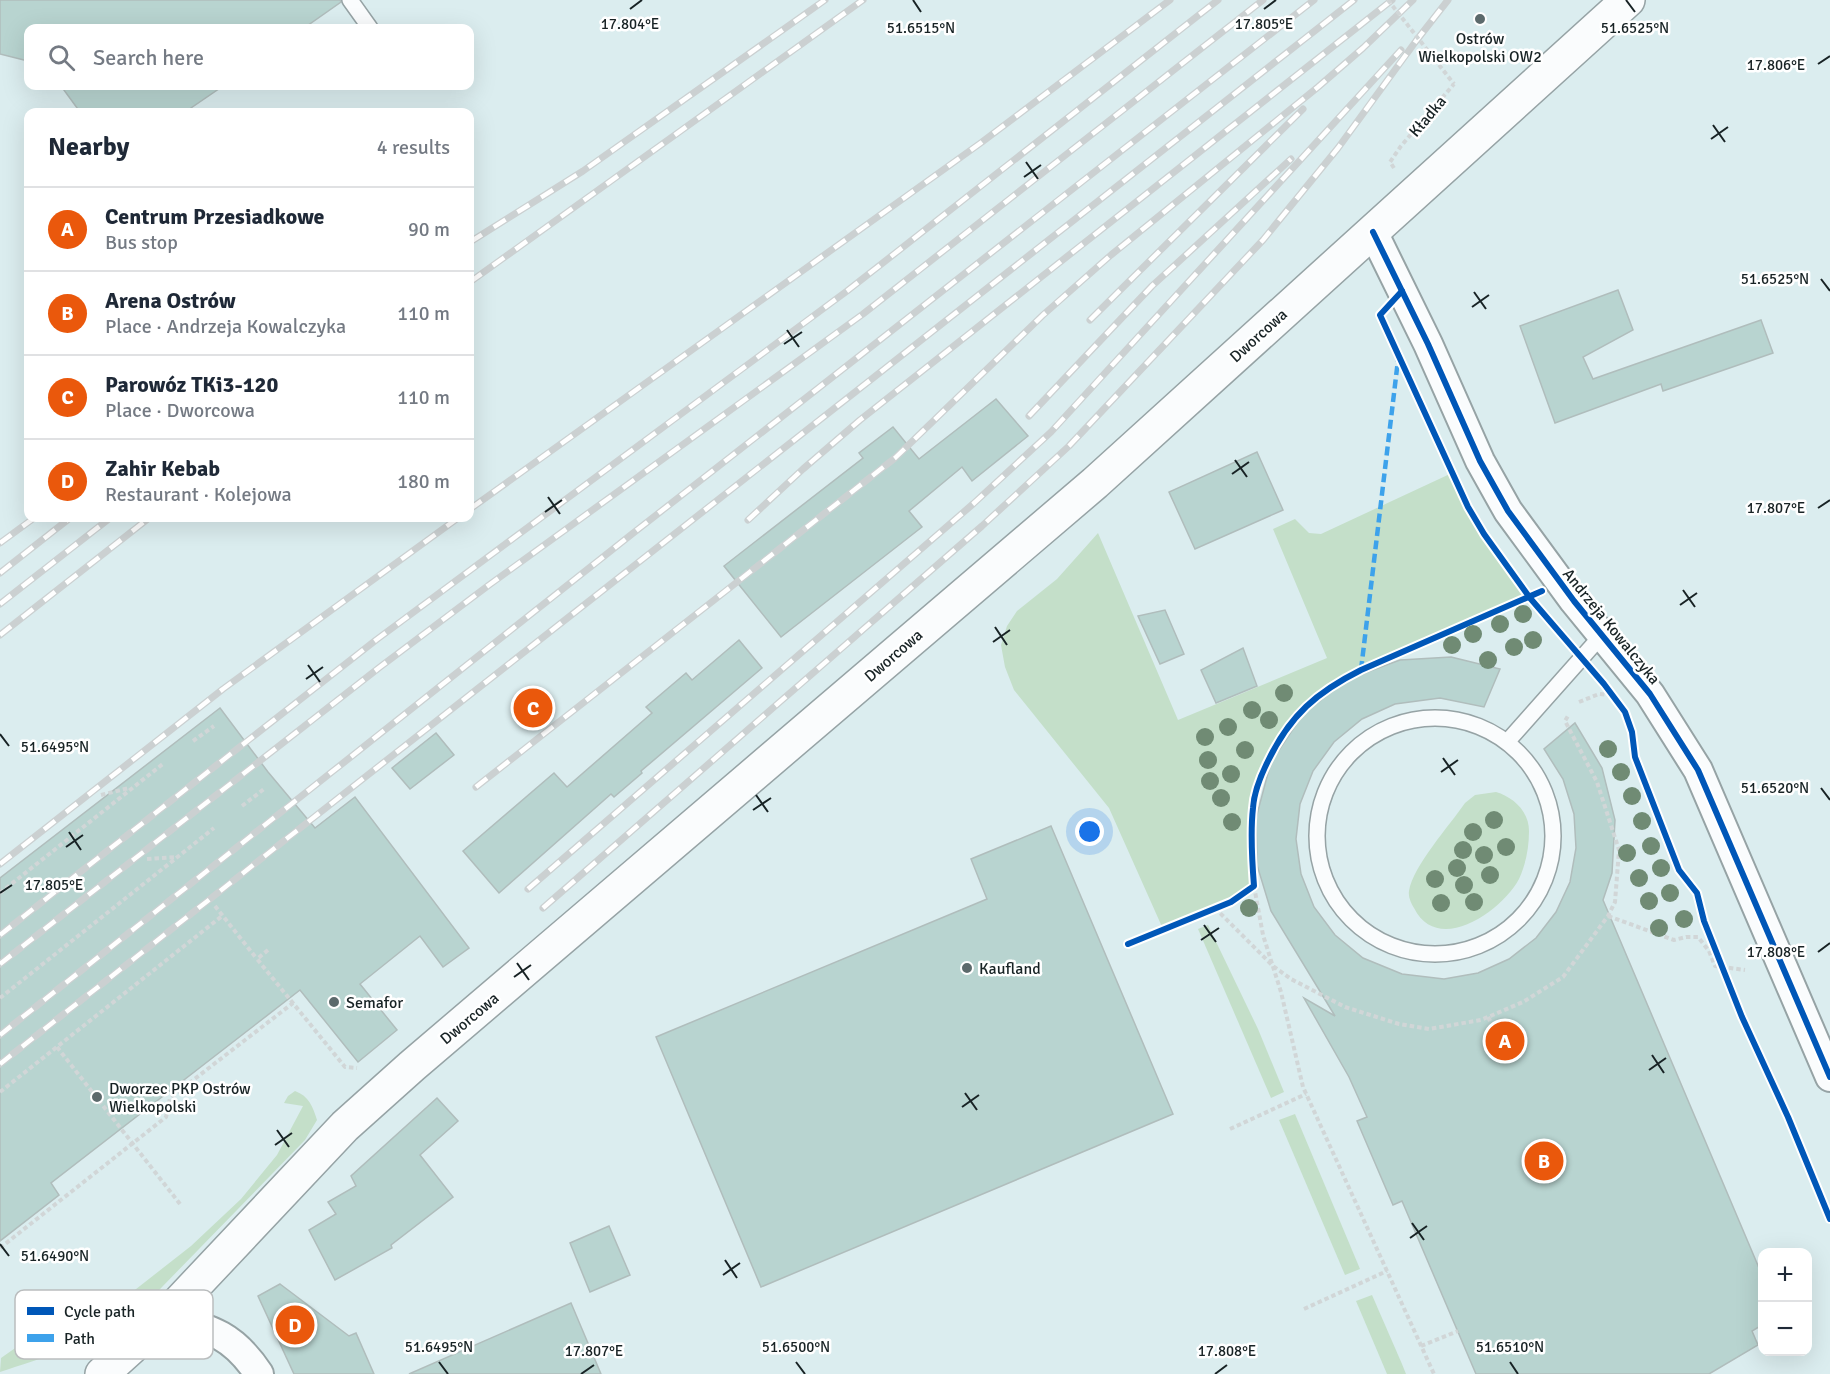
<!DOCTYPE html>
<html lang="en">
<head>
<meta charset="utf-8">
<style>
	:root { --surface:#fff; --page:#f6f6f7; --text:#1f2937; --muted:#747a83; --line:#e0e1e3; --accent:#ea580c }
	body { margin:0; font-family:Signika,sans-serif; background:var(--page); color:var(--text) }
	.controls { position:absolute; right:18px; bottom:18px; display:grid; overflow:hidden; border-radius:12px; box-shadow:0 6px 24px #0002 }
	.controls button { width:54px; height:54px; display:grid; place-items:center; padding:0; border:0; border-bottom:2px solid var(--line); background:var(--surface); color:var(--text); font:30px sans-serif }
	.you { position:absolute; left:1090px; top:832px; width:21px; height:21px; margin:-15px; border:4px solid #fff; border-radius:50%; background:#1a73e8; box-shadow:0 0 0 9px #1a73e833 }
	.badge { display:grid; place-items:center; width:39px; height:39px; border-radius:50%; background:var(--accent); color:#fff; font-size:20px; font-weight:700 }
	.pin { position:absolute; translate:-50% -50%; border:3px solid #fff; box-shadow:0 2px 6px #0006 }
	.list { margin:0; padding:0; list-style:none }
	h2 { display:flex; justify-content:space-between; align-items:center; height:78px; margin:0; padding:0 24px; font-size:26px }
	h2 small { font-size:20px; font-weight:400; color:var(--muted) }
	.list li { display:grid; grid-template-columns:39px 1fr auto; gap:18px; align-items:center; box-sizing:border-box; height:84px; padding:0 24px; border-top:2px solid var(--line) }
	.list b { display:block; font-size:22px; white-space:nowrap }
	.list p { margin:0; font-size:20px; white-space:nowrap; color:var(--muted) }
	.list em { font-size:20px; font-style:normal; color:var(--muted) }
	.icon { flex:none; width:33px; height:33px; fill:none; stroke:currentColor; stroke-width:2; stroke-linecap:round; stroke-linejoin:round }
	.map { position:relative; flex:none; width:1830px; height:1374px; overflow:hidden }
	.search { position:absolute; background:var(--surface); box-shadow:0 6px 24px #0002; left:24px; top:24px; width:450px; height:66px; display:flex; align-items:center; gap:15px; box-sizing:border-box; padding:0 21px; border-radius:12px; color:var(--muted); font-size:22px }
	.panel { position:absolute; background:var(--surface); box-shadow:0 6px 24px #0002; left:24px; top:108px; width:450px; height:414px; border-radius:12px }
	.map>svg:first-child { display:block }
</style>
</head>
<body>
<div class="map">
<svg width="1830" height="1374" viewBox="0 0 1830 1374">
	<rect width="100%" height="100%" fill="#dbedef"/>
	<g fill="#c4dfc9">
		<path d="M1452 473 1484 534 1530 598 1361 670C1317 692 1290 715 1268 761 1261 775 1254 792 1253 808 1250 834 1252 861 1254 886L1231 902 1163 929 1109 808 1014 690 1005 667 1001 645 1007 626 1017 611 1057 579 1098 533 1178 720 1327 658 1273 529 1295 519 1309 533 1321 534Z"/>
		<path d="M1496 792C1513 797 1529 811 1529 831 1529 847 1526 864 1519 879 1502 911 1438 956 1414 908 1411 903 1408 897 1409 891 1413 866 1450 825 1465 803L1475 795Z"/>
		<polygon points="1208,925 1258,1029 1284,1092 1271,1098 1198,929"/>
		<path d="M295 1091C309 1096 313 1107 317 1120L305 1140 127 1323C90 1345 41 1358 0 1372L1 1358 38 1332 61 1342 131 1293 191 1246 241 1199 277 1155 303 1106 284 1103 288 1096Z"/>
		<polygon points="1295,1114 1360,1269 1345,1275 1279,1120"/>
		<polygon points="1372,1295 1402,1364 1406,1374 1387,1374 1356,1301"/>
	</g>
	<g fill="#b8d4d0" stroke="#b0bdbc" stroke-width="1.5">
		<polygon points="0,0 340,0 341,2 304,28 28,28 28,61 0,54"/>
		<polygon points="61,86 223,86 185,112 80,112"/>
		<polygon points="1618,290 1633,330 1583,357 1593,379 1761,320 1773,353 1663,391 1661,384 1555,423 1520,326"/>
		<polygon points="996,399 1028,436 972,481 962,467 909,511 922,527 781,637 724,566 863,458 859,453 893,427 919,459"/>
		<polygon points="1257,452 1283,510 1195,549 1169,492"/>
		<polygon points="1165,610 1184,654 1160,664 1138,616"/>
		<polygon points="739,640 762,668 641,771 642,773 614,797 611,794 499,893 463,851 554,773 567,787 652,713 646,707 686,673 692,680"/>
		<polygon points="1243,648 1257,686 1216,703 1201,670"/>
		<polygon points="1451,657 1500,669 1484,707 1440,698 1395,704 1362,719 1334,742 1313,771 1300,804 1296,839 1301,874 1314,907 1335,935 1363,958 1402,974 1444,979 1478,973 1509,959 1536,938 1556,912 1570,882 1576,848 1574,814 1563,779 1544,749 1575,723 1602,768 1615,820 1612,873 1603,900 1762,1275 1762,1325 1752,1331 1758,1345 1709,1374 1476,1374 1402,1201 1393,1205 1357,1121 1367,1117 1349,1077 1304,998 1335,1016 1271,911 1257,865 1256,818 1271,762 1303,714 1348,679 1400,660"/>
		<polygon points="220,708 268,772 315,828 355,797 469,948 443,967 420,936 360,984 397,1030 358,1062 300,990 51,1183 59,1195 0,1241 0,878"/>
		<polygon points="436,733 454,755 410,789 392,768"/>
		<polygon points="1051,826 1173,1114 761,1287 656,1037 987,899 971,859"/>
		<polygon points="437,1098 458,1121 420,1155 453,1197 391,1245 392,1248 335,1280 309,1230 336,1214 328,1202 356,1186 351,1176"/>
		<polygon points="609,1226 630,1275 590,1292 570,1243"/>
		<polygon points="280,1284 349,1336 356,1333 374,1374 294,1374 258,1296"/>
		<polygon points="571,1303 601,1374 409,1374"/>
	</g>
	<g fill="none" stroke-linecap="round" stroke-linejoin="round">
		<defs>
			<g id="lane">
				<polyline points="350,0 370,28"/>
				<circle cx="1435" cy="836" r="118"/>
				<polyline points="1507,742 1602,635"/>
			</g>
			<g id="street">
				<polyline points="1373,232 1428,344 1480,461 1508,511 1574,601 1650,694 1698,770 1830,1077"/>
				<path d="M165 1317C209 1329 232 1333 259 1374"/>
			</g>
			<polyline id="secondary" points="102,1374 165,1317 345,1126 412,1066 1095,483 1628,0"/>
		</defs>
		<use href="#lane" stroke="#96a3a5" stroke-width="18"/>
		<use href="#street" stroke="#96a3a5" stroke-width="32"/>
		<use href="#secondary" stroke="#96a3a5" stroke-width="36"/>
		<g stroke="#d1d6d7" stroke-width="4" stroke-dasharray="4.5 3" stroke-linecap="butt">
			<polyline points="1394,168 1390,162 1401,146 1454,84"/>
			<polyline points="1579,702 1599,694 1609,695"/>
			<polyline points="193,741 214,726"/>
			<polyline points="101,795 129,788"/>
			<polyline points="242,806 264,789"/>
			<polyline points="147,859 177,857"/>
			<polyline points="1254,886 1263,935 1281,992 1303,1087 1434,1374"/>
			<polyline points="0,893 164,763"/>
			<polyline points="215,906 257,959"/>
			<polyline points="1215,908 1273,966 1291,979 1345,1007 1399,1024 1429,1029 1481,1020 1523,1002 1563,977 1608,916 1615,902 1619,850 1597,782 1565,721 1569,714"/>
			<polyline points="1608,916 1674,940 1686,937 1698,937 1709,951 1715,966 1745,970"/>
			<polyline points="268,950 257,959 345,1067 357,1068"/>
			<polyline points="0,998 214,828"/>
			<polyline points="1488,1017 1494,1028"/>
			<polyline points="57,1047 180,1204"/>
			<polyline points="0,1092 222,916"/>
			<polyline points="1230,1129 1306,1094"/>
			<polyline points="0,1248 166,1117 170,1098 293,1003"/>
			<polyline points="1304,1309 1387,1271"/>
			<polyline points="1421,1346 1458,1331"/>
		</g>
		<use href="#lane" stroke="#fafcfd" stroke-width="15"/>
		<use href="#street" stroke="#fafcfd" stroke-width="28"/>
		<use href="#secondary" stroke="#fafcfd" stroke-width="33"/>
		<defs>
			<g id="rail">
				<polyline points="470,242 583,171 825,0"/>
				<polyline points="470,282 863,0"/>
				<polyline points="1090,320 1303,109"/>
				<polyline points="1029,416 1152,286 1291,159"/>
				<polyline points="470,509 982,142 1170,0"/>
				<polyline points="748,520 803,469 860,420 1392,0"/>
				<polyline points="0,543 34,518"/>
				<polyline points="0,573 70,518"/>
				<polyline points="0,604 110,518"/>
				<polyline points="0,635 149,518"/>
				<polyline points="476,787 895,458 1043,315 1111,255 1318,87 1363,48 1413,0"/>
				<polyline points="0,864 223,689 458,518"/>
				<polyline points="528,889 973,504 1051,432 1401,50"/>
				<polyline points="543,908 982,526 1069,446 1263,240 1338,148 1416,41 1448,0"/>
				<polyline points="0,935 376,640 847,291 1218,0"/>
				<polyline points="0,964 380,667 489,585 863,314 1263,0"/>
				<polyline points="0,1035 632,534 1314,0"/>
				<polyline points="0,1064 1354,0"/>
			</g>
		</defs>
		<use href="#rail" stroke="#cbd0d1" stroke-width="7"/>
		<use href="#rail" stroke="#fff" stroke-width="4.5" stroke-dasharray="14" stroke-linecap="butt"/>
		<polyline stroke="#d1d6d7" stroke-width="4" stroke-dasharray="4.5 3" stroke-linecap="butt" points="1388,0 1454,84"/>
		<polyline stroke="#3da2eb" stroke-width="4.5" stroke-dasharray="9 4.5" stroke-linecap="butt" points="1361,670 1398,360"/>
		<defs>
			<g id="cycleway">
				<polyline points="1373,232 1428,344 1480,461 1508,511 1574,601 1650,694 1698,770 1830,1077"/>
				<polyline points="1402,291 1380,315 1468,507 1484,534 1530,598 1604,684 1625,712 1632,732 1635,757 1679,870 1697,893 1704,921 1742,1017 1788,1117 1830,1219"/>
				<path d="M1128 944 1231 902 1254 886C1252 861 1250 834 1253 808 1254 792 1261 775 1268 761 1290 715 1317 692 1361 670L1542 591"/>
			</g>
		</defs>
		<use href="#cycleway" stroke="#fff" stroke-width="10"/>
		<use href="#cycleway" stroke="#0057b8" stroke-width="6"/>
	</g>
	<g fill="#708b74">
		<circle cx="1523" cy="614" r="9"/>
		<circle cx="1500" cy="624" r="9"/>
		<circle cx="1473" cy="634" r="9"/>
		<circle cx="1533" cy="640" r="9"/>
		<circle cx="1452" cy="645" r="9"/>
		<circle cx="1514" cy="647" r="9"/>
		<circle cx="1488" cy="660" r="9"/>
		<circle cx="1284" cy="693" r="9"/>
		<circle cx="1252" cy="710" r="9"/>
		<circle cx="1269" cy="720" r="9"/>
		<circle cx="1228" cy="727" r="9"/>
		<circle cx="1205" cy="737" r="9"/>
		<circle cx="1608" cy="749" r="9"/>
		<circle cx="1245" cy="750" r="9"/>
		<circle cx="1208" cy="760" r="9"/>
		<circle cx="1621" cy="772" r="9"/>
		<circle cx="1231" cy="774" r="9"/>
		<circle cx="1210" cy="781" r="9"/>
		<circle cx="1632" cy="796" r="9"/>
		<circle cx="1221" cy="798" r="9"/>
		<circle cx="1494" cy="820" r="9"/>
		<circle cx="1642" cy="821" r="9"/>
		<circle cx="1232" cy="822" r="9"/>
		<circle cx="1473" cy="832" r="9"/>
		<circle cx="1651" cy="846" r="9"/>
		<circle cx="1506" cy="847" r="9"/>
		<circle cx="1463" cy="850" r="9"/>
		<circle cx="1627" cy="853" r="9"/>
		<circle cx="1484" cy="855" r="9"/>
		<circle cx="1457" cy="868" r="9"/>
		<circle cx="1661" cy="868" r="9"/>
		<circle cx="1490" cy="875" r="9"/>
		<circle cx="1639" cy="878" r="9"/>
		<circle cx="1435" cy="879" r="9"/>
		<circle cx="1464" cy="885" r="9"/>
		<circle cx="1670" cy="893" r="9"/>
		<circle cx="1649" cy="901" r="9"/>
		<circle cx="1474" cy="902" r="9"/>
		<circle cx="1441" cy="903" r="9"/>
		<circle cx="1249" cy="908" r="9"/>
		<circle cx="1684" cy="919" r="9"/>
		<circle cx="1659" cy="928" r="9"/>
	</g>
	<path fill="none" stroke="#182325" stroke-width="2" d="M913 0 921 12M1626 0 1635 12M630 9 642 0M1264 9 1276 0M1818 64 1830 56M1713 125 1725 142M1711 139 1728 127M1026 162 1038 179M1024 177 1041 165M1821 279 1830 291M1474 292 1486 309M1472 307 1489 295M787 330 799 347M784 344 802 332M1235 460 1247 477M1232 474 1249 462M548 497 560 514M1818 508 1830 500M545 512 562 500M1683 590 1695 607M1680 605 1697 593M995 627 1007 645M993 642 1010 630M308 665 320 682M306 679 323 667M0 734 9 746M1443 758 1455 775M1441 772 1458 760M1821 788 1830 800M756 795 768 812M753 810 771 798M69 832 81 850M66 847 83 835M0 893 12 885M1204 925 1216 942M1201 940 1219 928M1818 952 1830 943M517 963 529 980M514 977 531 965M1652 1055 1664 1073M1649 1070 1666 1058M965 1093 977 1110M962 1107 979 1095M277 1130 289 1147M275 1145 292 1133M1412 1223 1424 1240M1410 1238 1427 1226M0 1244 9 1256M725 1260 737 1278M723 1275 740 1263M439 1362 448 1374M796 1362 805 1374M1510 1362 1518 1374M581 1374 594 1365M1215 1374 1227 1365"/>
	<g fill="#5c6a6c" stroke="#fff" stroke-width="2">
		<circle cx="1480" cy="19" r="6"/>
		<circle cx="967" cy="968" r="6"/>
		<circle cx="334" cy="1002" r="6"/>
		<circle cx="97" cy="1097" r="6"/>
	</g>
	<g text-anchor="middle" stroke-width="5" stroke-linejoin="round" paint-order="stroke">
		<g font-size="16" fill="#182325" stroke="#fff" text-anchor="start">
			<text x="1480" y="44" text-anchor="middle">Ostrów<tspan x="1480" dy="18">Wielkopolski OW2</tspan></text>
			<text x="979" y="974">Kaufland</text>
			<text x="346" y="1008">Semafor</text>
			<text x="109" y="1094">Dworzec PKP Ostrów<tspan x="109" dy="18">Wielkopolski</tspan></text>
		</g>
		<g font-size="16" fill="#182325" stroke="#fff">
			<text transform="translate(1427 116) rotate(-50)" y="6">Kładka</text>
			<text transform="translate(1258 335) rotate(-42)" y="6">Dworcowa</text>
			<text transform="translate(1612 626) rotate(51)" y="6">Andrzeja Kowalczyka</text>
			<text transform="translate(893 655) rotate(-41)" y="6">Dworcowa</text>
			<text transform="translate(469 1018) rotate(-40)" y="6">Dworcowa</text>
		</g>
	</g>
	<rect x="15" y="1290" width="198" height="69" rx="9" fill="#fff" stroke="#babdbe" stroke-width="1.5"/>
	<rect x="27" y="1307" width="27" height="8" fill="#0057b8"/>
	<rect x="27" y="1334" width="27" height="8" fill="#3da2eb"/>
	<g font-size="16" fill="#182325">
		<text x="64" y="1317">Cycle path</text>
		<text x="64" y="1344">Path</text>
	</g>
	<g font-size="15" text-anchor="middle" fill="#182325" stroke="#fff" stroke-width="5" stroke-linejoin="round" paint-order="stroke">
		<text x="630" y="29">17.804°E</text>
		<text x="1264" y="29">17.805°E</text>
		<text x="921" y="33">51.6515°N</text>
		<text x="1635" y="33">51.6525°N</text>
		<text x="1776" y="70">17.806°E</text>
		<text x="1775" y="284">51.6525°N</text>
		<text x="1776" y="513">17.807°E</text>
		<text x="55" y="752">51.6495°N</text>
		<text x="1775" y="793">51.6520°N</text>
		<text x="54" y="890">17.805°E</text>
		<text x="1776" y="957">17.808°E</text>
		<text x="55" y="1261">51.6490°N</text>
		<text x="439" y="1352">51.6495°N</text>
		<text x="796" y="1352">51.6500°N</text>
		<text x="1510" y="1352">51.6510°N</text>
		<text x="594" y="1356">17.807°E</text>
		<text x="1227" y="1356">17.808°E</text>
	</g>
</svg>
<div class="controls">
<button>+</button>
<button>−</button>
</div>
<div class="you"></div>
<div class="pin badge" style="left:1505px;top:1041px">A</div>
<div class="pin badge" style="left:1544px;top:1161px">B</div>
<div class="pin badge" style="left:533px;top:708px">C</div>
<div class="pin badge" style="left:295px;top:1325px">D</div>
<div class="search"><svg class="icon" aria-label="search" viewBox="0 0 24 24"><circle cx="10" cy="10" r="6"/><path d="M15 15l6 6"/></svg>Search here</div>
<section class="panel">
<h2>Nearby<small>4 results</small></h2>
<ul class="list">
<li><span class="badge">A</span><div><b>Centrum Przesiadkowe</b><p>Bus stop</p></div><em>90 m</em></li>
<li><span class="badge">B</span><div><b>Arena Ostrów</b><p>Place · Andrzeja Kowalczyka</p></div><em>110 m</em></li>
<li><span class="badge">C</span><div><b>Parowóz TKi3-120</b><p>Place · Dworcowa</p></div><em>110 m</em></li>
<li><span class="badge">D</span><div><b>Zahir Kebab</b><p>Restaurant · Kolejowa</p></div><em>180 m</em></li>
</ul>
</section>
</div>
</body>
</html>
